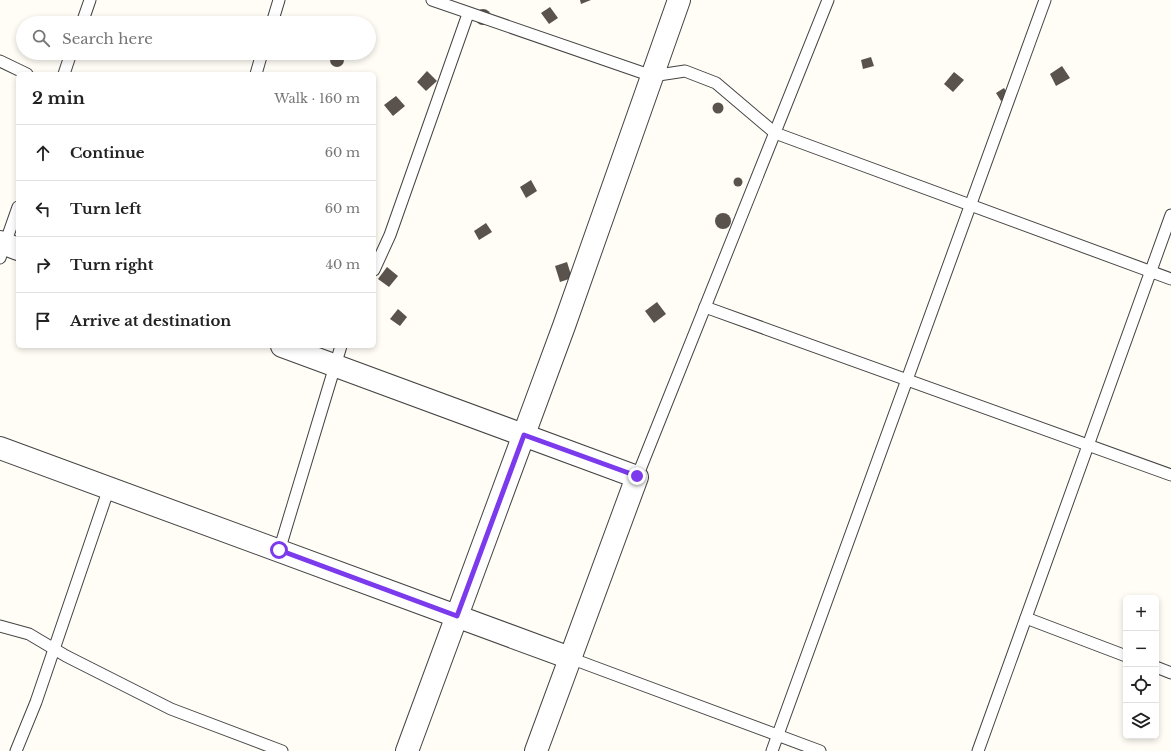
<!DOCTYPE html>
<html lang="en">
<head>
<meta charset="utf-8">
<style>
	:root { --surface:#fff; --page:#f6f6f6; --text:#222; --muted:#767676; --line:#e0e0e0 }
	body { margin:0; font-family:"Libre Baskerville",serif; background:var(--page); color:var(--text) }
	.controls { position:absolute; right:12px; bottom:12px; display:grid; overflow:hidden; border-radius:6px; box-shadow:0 2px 6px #0003 }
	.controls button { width:36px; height:36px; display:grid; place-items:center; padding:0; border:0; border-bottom:1px solid var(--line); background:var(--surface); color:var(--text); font:20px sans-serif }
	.stop { position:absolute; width:12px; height:12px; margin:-9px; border:3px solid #7c3aed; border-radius:50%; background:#fff }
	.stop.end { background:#7c3aed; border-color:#fff; box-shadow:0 1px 4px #0008 }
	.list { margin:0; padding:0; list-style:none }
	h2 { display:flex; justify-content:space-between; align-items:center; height:52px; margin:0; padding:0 16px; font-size:17px }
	h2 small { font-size:13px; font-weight:400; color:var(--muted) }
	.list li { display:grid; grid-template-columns:26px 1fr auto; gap:12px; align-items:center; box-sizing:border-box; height:56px; padding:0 16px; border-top:1px solid var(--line) }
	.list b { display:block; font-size:15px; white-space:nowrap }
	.list em { font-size:13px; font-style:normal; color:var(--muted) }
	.icon { flex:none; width:22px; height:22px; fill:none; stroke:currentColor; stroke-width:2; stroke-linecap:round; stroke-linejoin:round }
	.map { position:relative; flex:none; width:1171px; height:751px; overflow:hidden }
	.search { position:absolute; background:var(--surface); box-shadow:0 2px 6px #0003; left:16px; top:16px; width:360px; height:44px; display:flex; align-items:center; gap:10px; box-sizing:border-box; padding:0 14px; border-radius:22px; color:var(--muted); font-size:15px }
	.panel { position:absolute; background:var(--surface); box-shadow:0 2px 6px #0003; left:16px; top:72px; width:360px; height:276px; border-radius:6px }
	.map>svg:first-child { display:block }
</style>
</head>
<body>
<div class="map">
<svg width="1171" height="751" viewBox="0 0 1171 751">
	<rect width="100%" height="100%" fill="#fffdf5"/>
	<g fill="#5a524d">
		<polygon points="580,0 591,0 581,4"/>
		<polygon points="550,7 558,18 549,24 541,13"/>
		<circle cx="483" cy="17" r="8"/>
		<circle cx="337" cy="60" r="7"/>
		<polygon points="871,57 874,66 863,69 861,60"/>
		<polygon points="1062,66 1070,78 1056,86 1050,74"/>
		<polygon points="427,71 437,81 426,91 417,82"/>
		<polygon points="954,72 964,80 953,92 944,84"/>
		<polygon points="1004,88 1009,96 1001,101 996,93"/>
		<polygon points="396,96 405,106 393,116 384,105"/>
		<circle cx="718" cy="108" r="5.5"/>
		<circle cx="738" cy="182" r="4.5"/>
		<polygon points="531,180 537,191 526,198 520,187"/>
		<circle cx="723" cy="221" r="8"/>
		<polygon points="486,223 492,232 479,240 474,231"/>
		<polygon points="567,262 572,278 560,282 555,266"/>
		<polygon points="387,267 398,276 389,287 378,279"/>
		<polygon points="657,302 666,314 654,323 645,311"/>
		<polygon points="398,309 407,317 400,326 390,319"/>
	</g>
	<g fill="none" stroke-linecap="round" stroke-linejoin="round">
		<defs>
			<g id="service">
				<polyline points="432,0 652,76 685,71 716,83 775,133 1171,279"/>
				<polyline points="82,23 90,0"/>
				<polyline points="272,23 279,0"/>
				<polyline points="0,61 27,74"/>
				<polyline points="64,74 71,53"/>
				<polyline points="256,74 262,53"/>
				<polyline points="0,258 18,207"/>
				<polyline points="374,270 390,235 468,14"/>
				<polyline points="705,307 1171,475"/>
				<polyline points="637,477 828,0"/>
				<polyline points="279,551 341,346"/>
				<polyline points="1026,618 1126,656"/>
				<polyline points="0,626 29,634 66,656 171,709 282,751"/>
				<polyline points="570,658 820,751"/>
				<polyline points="1156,667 1171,673"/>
				<polyline points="16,751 36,702 109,488"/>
				<polyline points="772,751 1045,0"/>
				<polyline points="978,751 1171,215"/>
			</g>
			<g id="minor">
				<polyline points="0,242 18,249"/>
				<polyline points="282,346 637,477 536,751"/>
				<polyline points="0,448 570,658"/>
				<polyline points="407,751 564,326 679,0"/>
			</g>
		</defs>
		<use href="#service" stroke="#444" stroke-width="13"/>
		<use href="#minor" stroke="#444" stroke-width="24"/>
		<use href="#service" stroke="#fff" stroke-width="11"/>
		<use href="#minor" stroke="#fff" stroke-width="22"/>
	</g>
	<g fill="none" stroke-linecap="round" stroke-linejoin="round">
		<polyline stroke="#7c3aed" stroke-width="5" points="279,550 457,616 524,435 637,476"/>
	</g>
</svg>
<div class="controls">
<button>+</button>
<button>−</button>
<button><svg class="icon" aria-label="locate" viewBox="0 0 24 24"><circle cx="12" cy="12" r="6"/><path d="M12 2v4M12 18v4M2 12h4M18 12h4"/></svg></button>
<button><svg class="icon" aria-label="layers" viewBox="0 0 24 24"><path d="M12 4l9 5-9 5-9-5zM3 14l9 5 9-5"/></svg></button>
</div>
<div class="stop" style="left:279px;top:550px"></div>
<div class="stop end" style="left:637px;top:476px"></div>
<div class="search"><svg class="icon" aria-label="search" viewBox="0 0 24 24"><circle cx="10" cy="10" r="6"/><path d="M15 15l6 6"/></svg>Search here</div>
<section class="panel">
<h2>2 min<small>Walk · 160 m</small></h2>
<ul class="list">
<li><svg class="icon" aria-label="ahead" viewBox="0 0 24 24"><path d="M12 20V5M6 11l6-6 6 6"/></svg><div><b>Continue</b></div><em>60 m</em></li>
<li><svg class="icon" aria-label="left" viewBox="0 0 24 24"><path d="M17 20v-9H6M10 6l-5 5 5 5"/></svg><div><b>Turn left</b></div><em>60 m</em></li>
<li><svg class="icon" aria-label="right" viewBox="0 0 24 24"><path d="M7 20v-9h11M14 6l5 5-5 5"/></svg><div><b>Turn right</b></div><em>40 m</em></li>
<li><svg class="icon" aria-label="arrive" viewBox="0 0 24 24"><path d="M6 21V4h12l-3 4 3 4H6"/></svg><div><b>Arrive at destination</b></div></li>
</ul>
</section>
</div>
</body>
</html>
